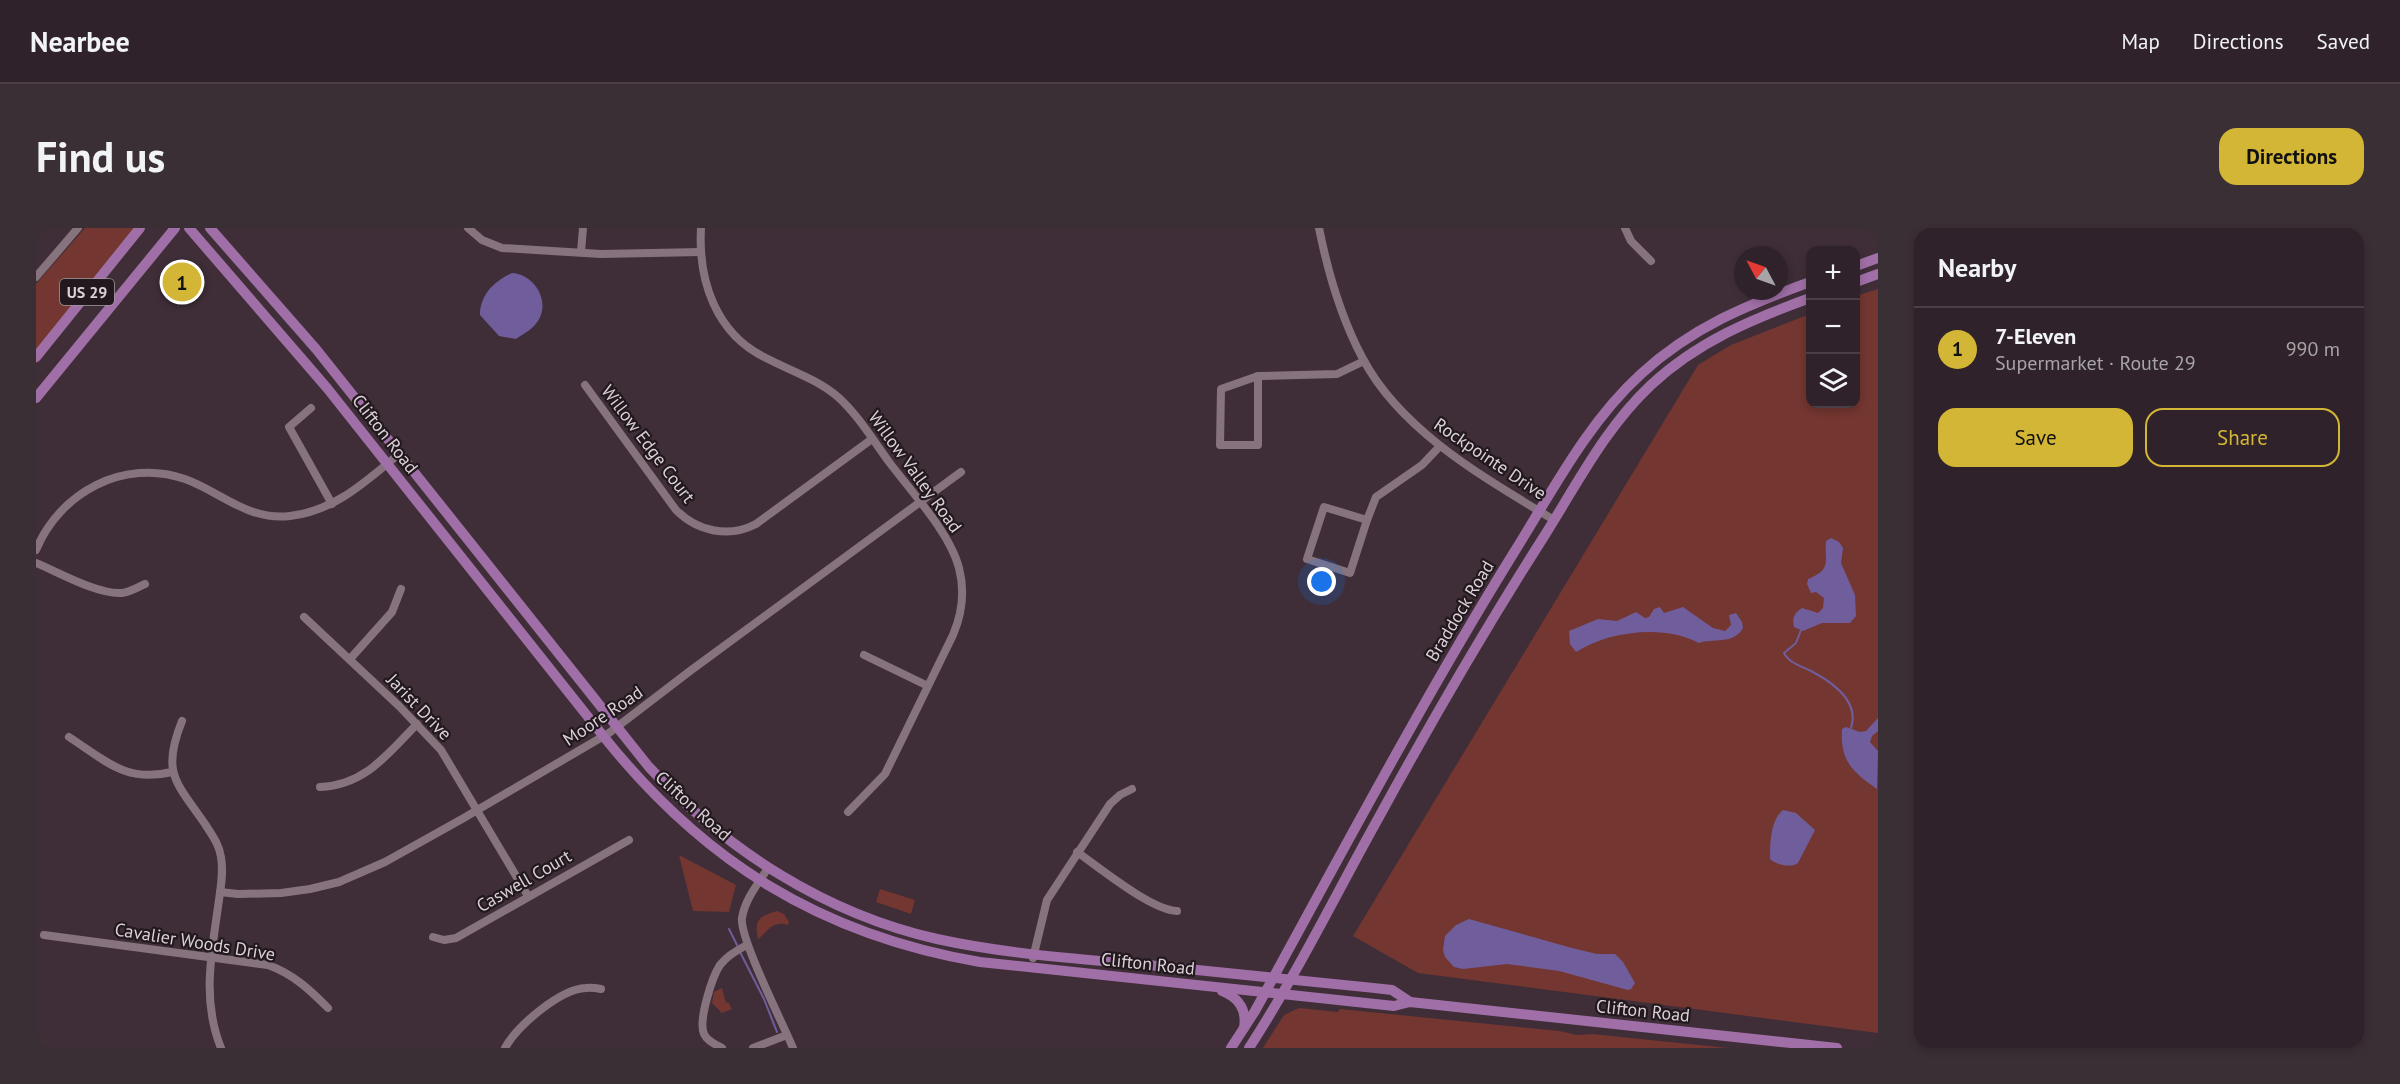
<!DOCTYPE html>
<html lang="en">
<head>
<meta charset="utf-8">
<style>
	:root { --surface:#2f222a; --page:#3b2f36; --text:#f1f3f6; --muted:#a7a4a8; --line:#4a3f47; --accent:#d3b635 }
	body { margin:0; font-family:"PT Sans",sans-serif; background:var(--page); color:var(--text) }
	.controls { position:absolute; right:18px; top:18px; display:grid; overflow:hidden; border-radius:12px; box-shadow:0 3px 9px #0003 }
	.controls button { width:54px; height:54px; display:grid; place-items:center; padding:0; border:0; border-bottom:2px solid var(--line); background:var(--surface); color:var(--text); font:30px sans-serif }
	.compass { position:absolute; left:1698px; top:18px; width:54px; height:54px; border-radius:50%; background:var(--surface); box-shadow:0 3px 9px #0003; rotate:311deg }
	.you { position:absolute; left:1286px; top:354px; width:21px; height:21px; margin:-15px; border:4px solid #fff; border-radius:50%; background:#1a73e8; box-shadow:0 0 0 9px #1a73e833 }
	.badge { display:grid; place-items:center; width:39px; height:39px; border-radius:50%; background:var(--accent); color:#111; font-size:20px; font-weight:700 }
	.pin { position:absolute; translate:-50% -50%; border:3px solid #fff; box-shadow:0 2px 6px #0006 }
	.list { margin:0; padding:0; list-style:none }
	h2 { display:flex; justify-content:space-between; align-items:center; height:78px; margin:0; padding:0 24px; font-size:26px }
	h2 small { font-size:20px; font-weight:400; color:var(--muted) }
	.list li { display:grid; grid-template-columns:39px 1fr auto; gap:18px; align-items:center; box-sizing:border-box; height:84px; padding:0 24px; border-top:2px solid var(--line) }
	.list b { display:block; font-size:22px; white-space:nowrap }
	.list p { margin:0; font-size:20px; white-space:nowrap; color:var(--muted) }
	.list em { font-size:20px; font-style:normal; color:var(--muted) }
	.actions { display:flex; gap:12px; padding:18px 24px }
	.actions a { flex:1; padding:14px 0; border:2px solid var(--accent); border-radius:18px; text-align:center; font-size:21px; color:var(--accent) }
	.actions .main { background:var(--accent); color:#111 }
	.icon { flex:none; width:33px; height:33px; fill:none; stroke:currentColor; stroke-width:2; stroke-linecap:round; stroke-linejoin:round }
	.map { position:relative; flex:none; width:1842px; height:820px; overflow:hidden; border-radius:18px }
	header { display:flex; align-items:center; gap:36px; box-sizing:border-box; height:84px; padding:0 30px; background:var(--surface); border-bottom:2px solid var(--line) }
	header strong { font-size:28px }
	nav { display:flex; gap:33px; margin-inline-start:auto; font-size:21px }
	.intro { display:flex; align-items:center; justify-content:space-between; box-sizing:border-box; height:144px; padding:0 36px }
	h1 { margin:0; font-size:42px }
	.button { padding:15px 27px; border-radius:18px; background:var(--accent); color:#111; font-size:21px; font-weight:700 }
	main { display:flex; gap:36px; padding:0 36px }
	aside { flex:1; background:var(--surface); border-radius:18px; box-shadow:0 3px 9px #0003 }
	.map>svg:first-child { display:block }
</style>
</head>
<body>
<header>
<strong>Nearbee</strong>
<nav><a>Map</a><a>Directions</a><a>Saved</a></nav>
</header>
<div class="intro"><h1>Find us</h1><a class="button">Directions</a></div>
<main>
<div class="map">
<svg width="1842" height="820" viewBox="0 0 1842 820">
	<rect width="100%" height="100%" fill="#3f2e38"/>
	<g fill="#743630">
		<polygon points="49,0 106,0 0,136 0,56"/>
		<polygon points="1842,61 1842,805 1382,745 1317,708 1662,137 1695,117 1774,86 1774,176 1820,176 1820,68"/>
		<polygon points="643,627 700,657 693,684 657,683"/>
		<polygon points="844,661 879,672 875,686 840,674"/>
		<path d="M741 683 748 686 753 694 752 697C736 692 733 703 722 711 718 691 723 689 741 683Z"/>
		<polygon points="686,760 690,775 692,774 696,781 686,785 676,775 678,764"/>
		<polygon points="1263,780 1302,784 1304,781 1523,803 1541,807 1556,806 1692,820 1227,820 1248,787"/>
	</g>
	<g fill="#705d9c">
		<path d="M476 45C498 46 515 73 502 93 497 101 487 106 480 111L463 108 444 87C444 67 458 53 476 45Z"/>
		<path d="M1795 310 1803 314 1807 320 1805 335 1819 367 1820 388 1814 395H1786L1767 403 1758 399C1756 390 1758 385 1766 380L1782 385 1787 380 1788 370 1780 364 1775 365 1771 356 1772 351C1797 341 1788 333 1790 313Z"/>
		<path d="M1624 379 1628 385 1647 379 1677 400 1689 403 1695 397 1693 387 1700 385 1706 394 1707 400C1698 417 1676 410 1663 415 1629 396 1572 403 1540 424L1534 416 1533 403 1562 391 1581 393 1600 384 1609 390 1613 389 1618 381Z"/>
		<path d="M1842 490V503L1836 508 1834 514 1842 523 1841 561C1816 544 1804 532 1806 501L1810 499 1824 504 1830 503Z"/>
		<path d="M1747 582 1760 585 1779 602 1762 635C1755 640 1740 637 1734 631 1734 616 1734 593 1747 582Z"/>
		<polygon points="1433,691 1536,720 1561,726 1579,726 1587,734 1599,755 1595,761 1592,762 1523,743 1471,736 1427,741 1418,739 1409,729 1407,722 1409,708 1420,697"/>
	</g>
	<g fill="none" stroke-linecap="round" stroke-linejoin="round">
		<g stroke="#705d9c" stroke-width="2">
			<path d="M1765 402 1760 415 1748 425C1753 435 1765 438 1775 443 1796 454 1824 473 1815 500"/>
			<polyline points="693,701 701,717"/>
			<polyline points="704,724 728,771 741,804"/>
		</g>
		<g stroke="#86737e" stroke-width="8">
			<polyline points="432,0 446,12 466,20 565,26 665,24"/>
			<path d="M665 0C662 53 680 106 730 130 755 143 781 151 802 169 822 187 837 212 853 234 875 263 914 305 923 340 929 363 926 386 917 407L849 546 812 584"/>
			<path d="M1283 0C1292 45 1305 90 1327 131 1366 204 1449 250 1518 292"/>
			<polyline points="1589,0 1595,13 1615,33"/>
			<polyline points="545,24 547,0"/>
			<polyline points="0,49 42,0"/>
			<polygon points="1222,148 1222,217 1184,217 1185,161"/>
			<polyline points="1222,148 1301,146 1328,133"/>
			<path d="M549 157 640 282C662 304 693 310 720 296L836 211"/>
			<polyline points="275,180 253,199 296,276"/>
			<polygon points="1288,279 1331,292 1314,345 1271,331"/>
			<polyline points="1331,292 1340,269 1386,237 1404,218"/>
			<path d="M0 322C24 264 88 230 149 251 185 264 212 293 254 288 299 283 330 253 363 226"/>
			<path d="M0 335C22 344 62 367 86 365 94 364 102 359 109 356"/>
			<polyline points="268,389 363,478 405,522 492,668"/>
			<polyline points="828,427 892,458"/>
			<polyline points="314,431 356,384 365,361"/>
			<path d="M146 493C125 545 140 554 169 596 176 607 183 616 185 629 188 646 184 663 182 679 175 728 166 773 185 820"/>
			<path d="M33 509C70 533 90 555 136 544"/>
			<path d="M284 559C329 557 352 526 381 496"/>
			<path d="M1041 624C1064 640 1115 682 1141 683"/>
			<path d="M732 640C722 656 709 671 706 690 703 709 747 796 757 820"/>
			<polyline points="184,664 202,666 245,665 274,661 303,654 349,634 426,591 573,505 654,443 925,244"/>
			<path d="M8 707 232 737C257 746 273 761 292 780"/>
			<polyline points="397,709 408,712 420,710 593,612"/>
			<polyline points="997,730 1011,672 1074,576 1084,567 1096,561"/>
			<polyline points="0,818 2,820"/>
			<path d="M469 820C481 798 524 761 550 760 555 759 560 760 565 761"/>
			<path d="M686 820C679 816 671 813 668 806 662 793 676 749 684 737 691 728 701 722 711 717"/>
			<polyline points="717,820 751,807"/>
		</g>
		<g stroke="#a06fa7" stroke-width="10">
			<path d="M153 0 291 160 568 509C668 634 785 707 944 734L1358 778 1374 774 1801 820"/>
			<path d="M174 0 280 121 613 539C690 622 790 686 901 711 970 726 1042 731 1112 737 1194 745 1275 753 1356 762L1374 774"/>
			<polyline points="1820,38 1842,30"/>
			<polyline points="1820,54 1842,46"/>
			<polyline points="0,129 104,0"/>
			<polyline points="0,170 139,0"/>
			<path d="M1186 763C1203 770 1211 781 1208 800"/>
			<path d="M1195 820 1219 783C1303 630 1385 475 1477 326 1516 264 1551 195 1605 146 1656 99 1711 77 1774 54"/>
			<path d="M1213 820C1261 746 1300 666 1343 589 1395 494 1449 401 1507 310 1540 258 1569 200 1615 157 1661 114 1716 91 1774 70"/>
		</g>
	</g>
	<g text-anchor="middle" stroke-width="4.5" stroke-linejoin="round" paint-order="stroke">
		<rect fill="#21191d" stroke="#a3999f" stroke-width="1.5" x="24" y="51" width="54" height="26" rx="4.5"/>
		<g font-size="16" font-weight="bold" fill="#dbd0d7">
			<text x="51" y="70">US 29</text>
		</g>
		<g font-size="18" fill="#dbd0d7" stroke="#21191d">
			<text transform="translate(349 206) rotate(52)" y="6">Clifton Road</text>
			<text transform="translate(612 216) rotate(53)" y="6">Willow Edge Court</text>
			<text transform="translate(1454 231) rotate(34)" y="6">Rockpointe Drive</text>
			<text transform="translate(879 244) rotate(54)" y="6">Willow Valley Road</text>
			<text transform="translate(1424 383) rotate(-59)" y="6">Braddock Road</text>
			<text transform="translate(383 479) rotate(46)" y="6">Jarist Drive</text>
			<text transform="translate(567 488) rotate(-34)" y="6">Moore Road</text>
			<text transform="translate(657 578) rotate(42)" y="6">Clifton Road</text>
			<text transform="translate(488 653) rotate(-30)" y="6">Caswell Court</text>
			<text transform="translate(159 714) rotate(9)" y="6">Cavalier Woods Drive</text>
			<text transform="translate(1112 736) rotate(6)" y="6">Clifton Road</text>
			<text transform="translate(1607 783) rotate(6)" y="6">Clifton Road</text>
		</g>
	</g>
</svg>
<div class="controls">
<button>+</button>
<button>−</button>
<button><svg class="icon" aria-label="layers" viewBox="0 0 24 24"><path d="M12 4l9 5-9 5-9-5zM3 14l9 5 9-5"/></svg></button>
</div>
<svg class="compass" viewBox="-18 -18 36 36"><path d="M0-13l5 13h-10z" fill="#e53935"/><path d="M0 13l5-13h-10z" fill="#a7a4a8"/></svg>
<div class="you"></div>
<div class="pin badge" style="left:146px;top:54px">1</div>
</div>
<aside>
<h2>Nearby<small></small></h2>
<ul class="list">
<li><span class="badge">1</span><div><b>7-Eleven</b><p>Supermarket · Route 29</p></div><em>990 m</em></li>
</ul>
<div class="actions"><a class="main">Save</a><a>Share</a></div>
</aside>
</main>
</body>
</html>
